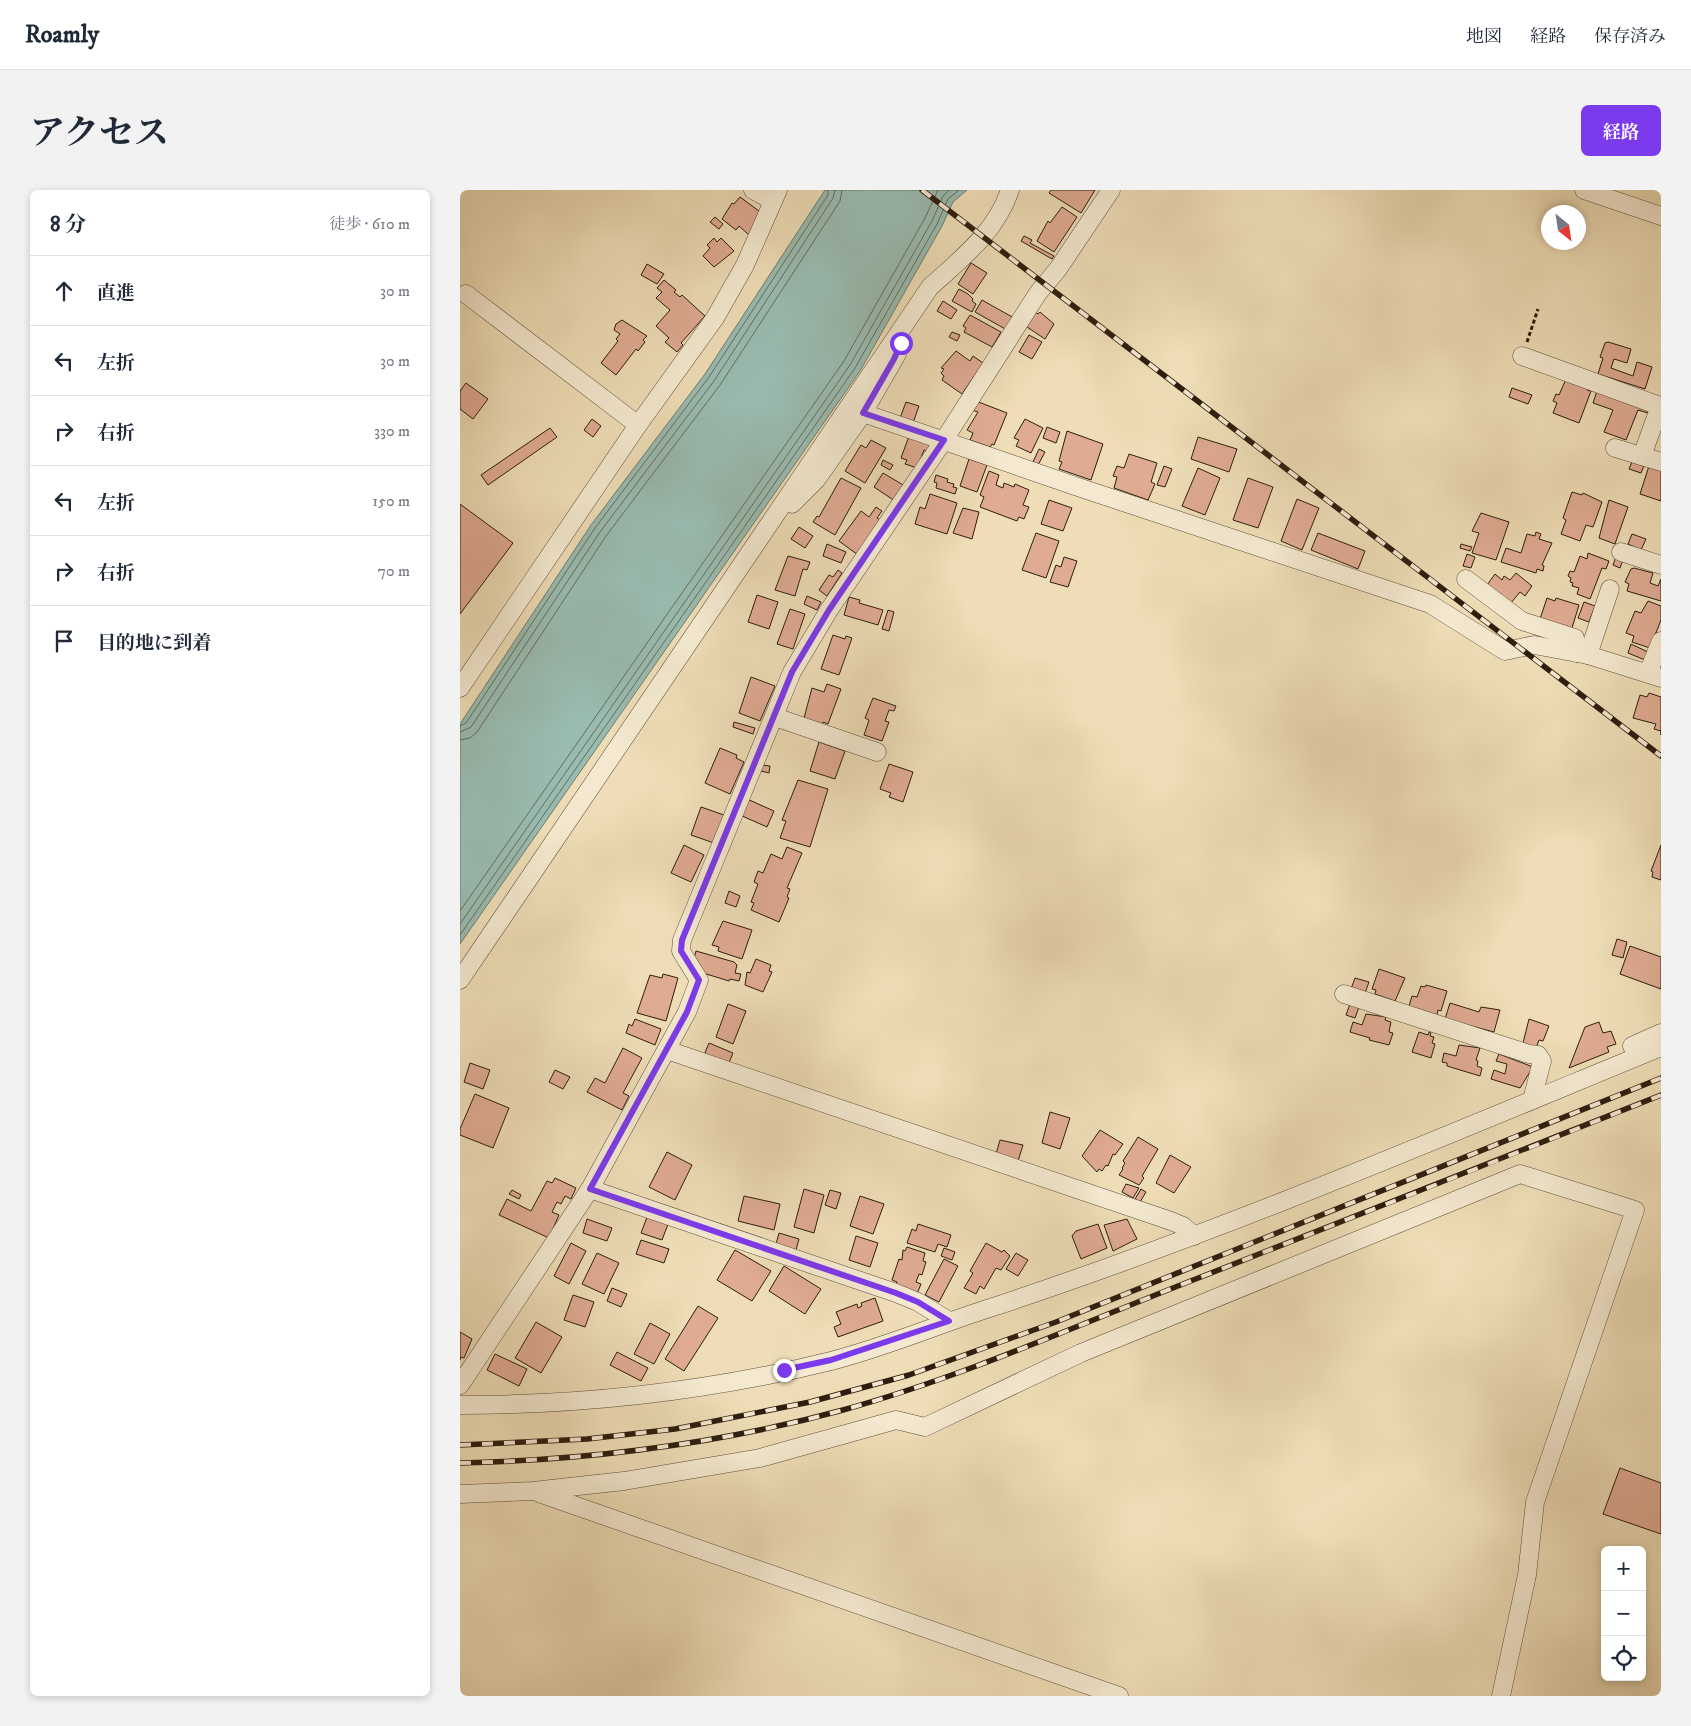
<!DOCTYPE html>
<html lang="ja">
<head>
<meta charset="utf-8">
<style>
	:root { --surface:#fff; --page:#f2f2f3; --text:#1f2937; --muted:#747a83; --line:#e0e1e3; --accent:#7c3aed }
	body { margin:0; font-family:"IM FELL DW Pica","Noto Serif JP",serif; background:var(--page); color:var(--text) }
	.controls { position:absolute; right:15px; bottom:15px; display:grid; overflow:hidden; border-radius:8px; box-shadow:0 2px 8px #0003 }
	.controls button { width:45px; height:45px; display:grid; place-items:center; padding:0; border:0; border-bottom:1px solid var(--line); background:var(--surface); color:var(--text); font:25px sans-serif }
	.compass { position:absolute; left:1081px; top:15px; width:45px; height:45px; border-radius:50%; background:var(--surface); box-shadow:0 2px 8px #0003; rotate:150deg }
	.stop { position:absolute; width:15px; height:15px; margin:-11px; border:4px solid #7c3aed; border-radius:50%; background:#fff }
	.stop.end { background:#7c3aed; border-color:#fff; box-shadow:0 1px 5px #0008 }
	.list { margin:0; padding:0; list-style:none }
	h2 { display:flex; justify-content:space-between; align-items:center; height:65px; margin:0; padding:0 20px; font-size:21px }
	h2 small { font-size:16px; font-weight:400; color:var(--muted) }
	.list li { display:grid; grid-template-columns:32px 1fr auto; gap:15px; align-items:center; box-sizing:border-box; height:70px; padding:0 20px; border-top:1px solid var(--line) }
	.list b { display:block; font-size:19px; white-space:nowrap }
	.list em { font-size:16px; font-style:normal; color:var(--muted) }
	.icon { flex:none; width:28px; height:28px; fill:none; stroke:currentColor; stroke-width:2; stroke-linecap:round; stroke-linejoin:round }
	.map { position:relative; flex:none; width:1201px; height:1506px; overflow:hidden; border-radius:8px }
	header { display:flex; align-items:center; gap:30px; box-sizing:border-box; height:70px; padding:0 25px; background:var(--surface); border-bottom:1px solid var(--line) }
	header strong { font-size:24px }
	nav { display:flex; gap:28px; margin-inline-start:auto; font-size:18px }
	.intro { display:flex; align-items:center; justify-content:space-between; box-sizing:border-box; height:120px; padding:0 30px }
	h1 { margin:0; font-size:35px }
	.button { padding:12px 22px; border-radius:8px; background:var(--accent); color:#fff; font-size:18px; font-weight:700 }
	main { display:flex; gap:30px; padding:0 30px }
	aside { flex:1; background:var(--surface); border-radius:8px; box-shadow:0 2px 8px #0003 }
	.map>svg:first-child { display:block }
</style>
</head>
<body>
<header>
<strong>Roamly</strong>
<nav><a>地図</a><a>経路</a><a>保存済み</a></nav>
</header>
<div class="intro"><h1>アクセス</h1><a class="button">経路</a></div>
<main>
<aside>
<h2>8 分<small>徒歩 · 610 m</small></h2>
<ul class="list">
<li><svg class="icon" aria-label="ahead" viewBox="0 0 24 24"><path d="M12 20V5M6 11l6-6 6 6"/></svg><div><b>直進</b></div><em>30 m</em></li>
<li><svg class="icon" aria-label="left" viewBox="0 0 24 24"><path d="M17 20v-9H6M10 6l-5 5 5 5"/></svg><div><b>左折</b></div><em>30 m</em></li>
<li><svg class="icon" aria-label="right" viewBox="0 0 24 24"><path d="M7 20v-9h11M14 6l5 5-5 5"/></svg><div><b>右折</b></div><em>330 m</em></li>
<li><svg class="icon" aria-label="left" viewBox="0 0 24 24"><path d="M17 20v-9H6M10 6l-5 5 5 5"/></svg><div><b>左折</b></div><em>150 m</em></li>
<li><svg class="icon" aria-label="right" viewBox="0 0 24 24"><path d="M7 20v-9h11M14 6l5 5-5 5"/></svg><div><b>右折</b></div><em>70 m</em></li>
<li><svg class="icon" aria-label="arrive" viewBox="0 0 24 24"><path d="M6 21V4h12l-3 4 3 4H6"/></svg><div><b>目的地に到着</b></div></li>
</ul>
</aside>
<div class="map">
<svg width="1201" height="1506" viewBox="0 0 1201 1506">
	<rect width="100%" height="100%" fill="#eeddb6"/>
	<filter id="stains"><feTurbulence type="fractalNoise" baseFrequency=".004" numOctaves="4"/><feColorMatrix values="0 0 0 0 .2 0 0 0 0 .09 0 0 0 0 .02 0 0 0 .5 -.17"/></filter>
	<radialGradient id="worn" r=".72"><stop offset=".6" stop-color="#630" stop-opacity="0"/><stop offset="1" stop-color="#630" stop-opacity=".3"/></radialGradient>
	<polygon fill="#99bbb0" stroke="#6e7c6f" points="365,0 507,0 493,12 482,36 400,181 0,754 0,534 131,335 245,184"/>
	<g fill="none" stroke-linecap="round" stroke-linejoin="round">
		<g stroke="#646c5f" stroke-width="1">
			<polyline points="0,536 6,533 135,338 249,187 368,5 368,0"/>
			<polyline points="0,542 11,537 140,342 254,191 373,8 375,0"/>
			<polyline points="0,550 10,548 17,542 146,346 260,195 380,11 382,0"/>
			<polyline points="0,721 384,171 465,28 478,0"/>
			<polyline points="0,734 390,175 472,31 483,6 489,0"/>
			<polyline points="0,745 395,178 477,34 488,9 499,0"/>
		</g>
	</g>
	<g fill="#dfab92" stroke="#2e1d0e">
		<polygon points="591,0 635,0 621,23 589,3"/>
		<polygon points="280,7 299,21 289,45 279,36 276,40 262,29 272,13 274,14"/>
		<polygon points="602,17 617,27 594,62 577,51 588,31 590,33"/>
		<polygon points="255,27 263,34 259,39 250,32"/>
		<polygon points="564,46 572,50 570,53 594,66 592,69 561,51"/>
		<polygon points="254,48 257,52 261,48 274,61 254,77 243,66 250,58 247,55"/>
		<polygon points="511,73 527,83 513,104 498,94"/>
		<polygon points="187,74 204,84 197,94 181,85"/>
		<polygon points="204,90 216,100 214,102 220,107 222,105 245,126 221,153 223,155 217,162 205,152 209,148 196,136 210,120 196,108 202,102 197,98"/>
		<polygon points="499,99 508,104 513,109 512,111 516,114 512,122 492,111"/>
		<polygon points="522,110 554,128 547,140 515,122"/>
		<polygon points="483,111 497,120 491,129 477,121"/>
		<polygon points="574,121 578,124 580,122 594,134 585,149 564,135"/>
		<polygon points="510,125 541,142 532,157 504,142 506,138 503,136"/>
		<polygon points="162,130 187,146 183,150 185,152 178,161 176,159 156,185 141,173 158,151 156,149 160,144 154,140 156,134"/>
		<polygon points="492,142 500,145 497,151 489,147"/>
		<polygon points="569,145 582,152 572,169 559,162"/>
		<polygon points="1148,152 1171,159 1167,173 1154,169 1151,178 1173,186 1177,172 1192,177 1185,199 1138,184 1143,168 1140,167 1145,153"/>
		<polygon points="496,161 510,171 513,166 523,173 502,204 482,190 484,186 481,183 484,179 481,178"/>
		<polygon points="1106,189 1128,198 1127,200 1131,201 1119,233 1093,223 1097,213 1093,211 1096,204 1099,205"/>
		<polygon points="6,193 28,209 13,229 0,219 0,201"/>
		<polygon points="1052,198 1072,205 1068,214 1049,207"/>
		<polygon points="1137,201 1189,220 1188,223 1178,220 1166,250 1144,242 1153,220 1133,213"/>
		<polygon points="516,211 547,223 534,255 532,254 530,257 510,250 513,243 507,240 518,222 512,220"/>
		<polygon points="446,212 459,216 453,233 440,228"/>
		<polygon points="132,229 141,236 133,247 124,240"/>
		<polygon points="565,229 583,238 571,263 556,256 559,250 554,248"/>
		<polygon points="587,237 600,242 596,253 583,248"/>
		<polygon points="90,238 97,247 28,295 21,285"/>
		<polygon points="607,241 643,254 631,290 599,279 602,272 599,271"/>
		<polygon points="449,246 472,254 469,262 464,260 457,278 445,274 447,270 441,268"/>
		<polygon points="738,247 777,259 769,282 731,269"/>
		<polygon points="411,250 426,258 405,293 385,281 401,255 406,258"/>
		<polygon points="579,259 585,262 578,275 573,272"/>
		<polygon points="669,264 697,273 691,292 695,294 688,310 654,298 657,287 653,286 657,276 664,278"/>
		<polygon points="1174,267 1186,271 1181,283 1169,279"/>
		<polygon points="509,269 527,275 517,302 500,296"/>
		<polygon points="423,270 433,275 430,280 421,275"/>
		<polygon points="704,276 712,279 705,297 697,295"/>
		<polygon points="1189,276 1201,280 1201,311 1180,304"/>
		<polygon points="738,278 760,288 745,325 722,316"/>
		<polygon points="529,281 539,285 536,295 543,298 544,293 554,297 555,294 569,300 563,315 569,317 564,329 559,327 557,331 520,317 524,307 520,305"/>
		<polygon points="423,283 445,296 435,311 414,297"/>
		<polygon points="476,285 488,289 487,292 494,294 493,297 497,298 495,304 476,298 477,293 474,292"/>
		<polygon points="381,288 401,298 375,345 353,332 357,326 359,327"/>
		<polygon points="788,288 813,297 798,338 773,330"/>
		<polygon points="1112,302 1122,305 1123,303 1142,312 1133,337 1126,335 1120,351 1101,344 1106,330 1103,328"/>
		<polygon points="470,304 497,313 487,344 455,334 460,317 465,319"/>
		<polygon points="837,309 859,318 842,360 821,351"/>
		<polygon points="589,310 612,318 603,341 581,334"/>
		<polygon points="1149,310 1168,317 1155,354 1139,348"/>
		<polygon points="0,314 53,353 0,424"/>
		<polygon points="416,317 422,321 417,328 422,331 398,365 379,351 401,321 409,327"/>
		<polygon points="503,318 519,322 512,349 493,343"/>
		<polygon points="1021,323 1049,332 1036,370 1012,363 1019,343 1012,341"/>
		<polygon points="339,337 353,346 345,358 331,349"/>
		<polygon points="1076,342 1081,344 1079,349 1092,353 1082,375 1084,376 1083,381 1077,379 1076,383 1041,372 1046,358 1061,363 1067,344 1075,346"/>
		<polygon points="576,343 599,351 586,388 562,380"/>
		<polygon points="858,343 905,361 898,379 851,360"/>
		<polygon points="1172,344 1186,349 1181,360 1168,354"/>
		<polygon points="367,354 386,362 381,373 363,366"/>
		<polygon points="1001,354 1012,357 1010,361 1000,358"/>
		<polygon points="1128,363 1149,371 1146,379 1142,378 1130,409 1117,404 1119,398 1112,396 1113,393 1110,392 1111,388 1108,386 1110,381 1114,382 1120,366 1127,369"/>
		<polygon points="1007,364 1015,367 1011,378 1003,376"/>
		<polygon points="328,366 350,372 347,380 343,379 335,406 315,400"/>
		<polygon points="604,367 617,371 608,397 590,392 596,375 601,377"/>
		<polygon points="1156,367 1163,370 1160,378 1153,375"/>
		<polygon points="1174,378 1193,383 1190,393 1198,396 1201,389 1201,411 1167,401 1169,394 1165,392 1171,379"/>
		<polygon points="378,380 382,383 367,406 359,400 369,385 373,387"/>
		<polygon points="1056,383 1072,396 1065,406 1060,402 1050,414 1027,395 1035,384 1042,390 1044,386 1050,390"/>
		<polygon points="297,405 318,412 309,439 288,432"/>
		<polygon points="347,406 361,412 357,420 344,414"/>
		<polygon points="389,407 400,410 399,413 423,420 418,435 384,425"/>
		<polygon points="1087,408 1095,411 1096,408 1119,415 1112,438 1080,429"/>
		<polygon points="1188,411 1201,416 1201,430 1190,458 1172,452 1174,446 1166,443 1175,421 1181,423"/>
		<polygon points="1124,412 1135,416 1129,432 1118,428"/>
		<polygon points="330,419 345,424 333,459 317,454"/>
		<polygon points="428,420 434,422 429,441 422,439"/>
		<polygon points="373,445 385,449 386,446 392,448 379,485 361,479"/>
		<polygon points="1171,454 1188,462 1185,470 1168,463"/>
		<polygon points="291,487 315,496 300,531 279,523"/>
		<polygon points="367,494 381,499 368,534 363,532 362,535 344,528 352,498 364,502"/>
		<polygon points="1189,503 1201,507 1201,545 1201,541 1194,539 1196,534 1173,528 1180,505 1187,507"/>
		<polygon points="413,508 436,516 434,521 429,520 425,531 429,532 422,551 404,545 409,530 405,528"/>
		<polygon points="274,532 295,538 293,544 273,537"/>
		<polygon points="359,552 385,561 375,589 350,581"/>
		<polygon points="260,558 277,565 276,568 284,572 270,604 245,593"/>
		<polygon points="429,574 453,582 443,612 429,607 431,603 420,599"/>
		<polygon points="302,575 310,576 309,583 301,581"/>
		<polygon points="338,590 368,599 350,657 320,648 326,631 322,630"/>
		<polygon points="287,609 314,621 307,637 280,625"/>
		<polygon points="241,617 264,625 254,653 231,645"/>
		<polygon points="224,655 244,665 231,692 211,683"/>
		<polygon points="1201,655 1201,690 1192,687 1193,682 1191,681"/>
		<polygon points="327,657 342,663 327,698 330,699 327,707 329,708 319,732 291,720 294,713 291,712 298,694 294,692 298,681 303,683 311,664 322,669"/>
		<polygon points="269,701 280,706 276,717 265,713"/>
		<polygon points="263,731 292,740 282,769 258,761 259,757 252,755"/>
		<polygon points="1157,749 1167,752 1163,768 1152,765"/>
		<polygon points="1170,756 1201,767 1201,799 1160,784"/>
		<polygon points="236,761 274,772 277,775 275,783 281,784 279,791 270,789 269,791 243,783 244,781 239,779 240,774 233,772"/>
		<polygon points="296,769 311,775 309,781 312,782 303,802 285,795 287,782 290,783"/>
		<polygon points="919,779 945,788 935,811 915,804 916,800 912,799"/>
		<polygon points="203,784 218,788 206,831 177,823 190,785 202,788"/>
		<polygon points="895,788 909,792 905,803 891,799"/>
		<polygon points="966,795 987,801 981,821 978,820 977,825 949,816 952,806 957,807 961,796 965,797"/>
		<polygon points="990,813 1019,822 1021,817 1040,820 1034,842 985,829"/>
		<polygon points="268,814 286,821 273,854 256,847"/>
		<polygon points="890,814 899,817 895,828 886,825"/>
		<polygon points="906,824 926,827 925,830 931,832 929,842 933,843 929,855 909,850 910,848 890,842 893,832 902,835"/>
		<polygon points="175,829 201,839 195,855 166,843 169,834 172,836"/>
		<polygon points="1069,829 1089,836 1083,851 1079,850 1076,858 1063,853"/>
		<polygon points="1139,832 1143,843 1151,841 1156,854 1147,857 1149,862 1109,878 1125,837"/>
		<polygon points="959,842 968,845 969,842 971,843 970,846 974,847 972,853 975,854 971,868 952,862"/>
		<polygon points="249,853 273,863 268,875 244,865"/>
		<polygon points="999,855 1020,858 1016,870 1018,871 1017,876 1022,878 1020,886 987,876 987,873 982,872 984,863 996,866"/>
		<polygon points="163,858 182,868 163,903 169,906 162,920 127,902 135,888 145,893"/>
		<polygon points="1039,864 1073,877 1060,898 1031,889 1034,880 1045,884 1047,874 1036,871"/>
		<polygon points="10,873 30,880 23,899 4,892"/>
		<polygon points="95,880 110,887 103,899 89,892"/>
		<polygon points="15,904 49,918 33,958 0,945 0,939"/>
		<polygon points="590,922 610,928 600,959 582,953"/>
		<polygon points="640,940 663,954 655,965 653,964 648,976 646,975 642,981 639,979 637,982 622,966"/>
		<polygon points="678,947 698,959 682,986 684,988 679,995 659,985 663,979 662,978 665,973 663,971"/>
		<polygon points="540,950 563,955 558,971 536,964"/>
		<polygon points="207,962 232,975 215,1010 189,997"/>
		<polygon points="710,965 731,977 714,1003 696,993"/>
		<polygon points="95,988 116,998 111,1009 105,1006 101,1014 97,1012 92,1022 99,1025 89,1048 39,1025 47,1009 71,1021 87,991 92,993"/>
		<polygon points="666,994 679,998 673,1008 662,1002"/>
		<polygon points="344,999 364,1005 354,1043 334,1037"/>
		<polygon points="681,999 686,1002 680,1012 675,1009"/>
		<polygon points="52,1000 61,1005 59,1009 49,1004"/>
		<polygon points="370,1000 381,1003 376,1019 365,1015"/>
		<polygon points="284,1006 320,1014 314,1040 278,1031"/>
		<polygon points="400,1006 424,1014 413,1044 390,1036"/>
		<polygon points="189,1022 210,1029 202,1050 181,1043"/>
		<polygon points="127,1029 152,1038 147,1051 123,1043"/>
		<polygon points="667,1029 677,1049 653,1061 644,1035"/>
		<polygon points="458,1034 491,1045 487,1057 478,1054 475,1062 447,1053 452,1039 456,1041"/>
		<polygon points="638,1034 647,1058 621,1069 612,1046 616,1041"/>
		<polygon points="319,1043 339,1049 336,1060 316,1054"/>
		<polygon points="396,1046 418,1053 410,1077 389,1070"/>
		<polygon points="181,1050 209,1059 204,1073 176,1064"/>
		<polygon points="111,1053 126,1061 109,1094 94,1086"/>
		<polygon points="526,1053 542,1062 544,1060 550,1066 541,1080 536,1078 524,1099 520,1096 516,1104 504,1098 513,1083 510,1081"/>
		<polygon points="447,1057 465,1063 463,1071 466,1072 462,1085 459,1084 456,1092 461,1094 457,1104 435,1097 437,1092 432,1090 439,1069 442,1070 443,1060 445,1061"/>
		<polygon points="484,1058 495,1062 492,1070 481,1066"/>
		<polygon points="275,1060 311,1081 292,1111 257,1090"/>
		<polygon points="137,1063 159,1073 144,1104 122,1094"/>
		<polygon points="556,1063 568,1070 558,1086 546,1079"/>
		<polygon points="484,1069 498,1076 479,1112 465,1105"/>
		<polygon points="324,1076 361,1099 345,1124 309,1101"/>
		<polygon points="152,1098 167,1104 161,1117 147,1111"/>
		<polygon points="113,1105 134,1112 125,1137 104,1130"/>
		<polygon points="415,1108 423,1131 378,1147 374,1137 381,1134 376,1122 397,1114 398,1118 402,1116 401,1113"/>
		<polygon points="238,1116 258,1128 224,1181 205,1169"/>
		<polygon points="76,1132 102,1147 81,1183 55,1168"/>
		<polygon points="190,1133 210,1144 194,1174 174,1164"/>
		<polygon points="0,1142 12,1149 4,1168 1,1167 0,1170"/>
		<polygon points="157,1162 188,1178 181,1191 150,1175"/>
		<polygon points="35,1164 67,1179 59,1196 27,1180"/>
		<polygon points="1160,1278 1201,1293 1201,1344 1143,1324"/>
	</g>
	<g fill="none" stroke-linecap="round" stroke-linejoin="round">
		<defs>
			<g id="minor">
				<polyline points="293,0 313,11"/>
				<polyline points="1124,0 1201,26"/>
				<polyline points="6,104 178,235"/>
				<polyline points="1062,166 1200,216 1182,266"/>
				<polyline points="403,223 624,299 970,414 1045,461 1074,455 1128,465 1201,488"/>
				<polyline points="1155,258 1201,272"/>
				<polyline points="332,314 356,290 403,223 437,164"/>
				<polyline points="1161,362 1201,375"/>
				<polyline points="1006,389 1062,431 1115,448 1117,463"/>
				<polyline points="1128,465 1150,399"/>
				<polyline points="1188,483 1201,451"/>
				<polyline points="0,498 178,235 255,128 285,75 318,0"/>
				<polyline points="315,527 417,562"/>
				<path d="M0 790 470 97C502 68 536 42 550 0"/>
				<polyline points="884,804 1069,864 1078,865 1082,871 1072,910"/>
				<polyline points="1172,856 1201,843"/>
				<polyline points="207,860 711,1031 723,1036 734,1046"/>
				<polyline points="130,999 436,1103 458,1112 489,1131"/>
				<polyline points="0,1195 130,999 227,822 239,790 221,761 222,750 332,482 369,420 484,250 578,103 598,79 651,0"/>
				<path d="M0 1215C124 1215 250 1201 371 1171 426 1157 479 1134 533 1117 760 1042 980 948 1201 857"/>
				<polyline points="79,1303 659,1506"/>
				<polyline points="0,1304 73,1301 164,1291 229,1280 300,1268 436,1230 465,1237 621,1163 1060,984 1175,1020 1075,1312 1067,1385 1041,1506"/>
			</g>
		</defs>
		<use href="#minor" stroke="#5e4d38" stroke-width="19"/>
		<polyline stroke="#2e1d0e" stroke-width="3" stroke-dasharray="4 2.5" stroke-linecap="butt" points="1067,152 1078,119"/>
		<use href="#minor" stroke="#f4e9d0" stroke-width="18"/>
		<defs>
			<g id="rail">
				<polyline points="462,0 1201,566"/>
				<polyline points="0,1255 127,1249 215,1239 350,1212 449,1185 596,1132 1201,888"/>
				<path d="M0 1273C128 1270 259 1254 383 1220 506 1186 627 1131 746 1085 898 1025 1050 966 1201 905"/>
			</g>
		</defs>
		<use href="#rail" stroke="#2e1d0e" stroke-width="5.5"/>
		<use href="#rail" stroke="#f4e9d0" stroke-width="4" stroke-dasharray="11" stroke-linecap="butt"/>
	</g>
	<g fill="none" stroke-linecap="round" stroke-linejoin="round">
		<polyline stroke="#7c3aed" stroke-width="6" points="324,1180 371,1170 489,1131 458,1112 436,1103 130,999 227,822 239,790 221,761 222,750 332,482 369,420 484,250 403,223 434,169 441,153"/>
	</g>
	<rect width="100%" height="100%" filter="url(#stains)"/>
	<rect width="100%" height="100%" fill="url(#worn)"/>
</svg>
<div class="controls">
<button>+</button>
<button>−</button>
<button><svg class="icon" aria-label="locate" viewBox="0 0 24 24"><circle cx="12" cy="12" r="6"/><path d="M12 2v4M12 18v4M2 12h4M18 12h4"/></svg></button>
</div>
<svg class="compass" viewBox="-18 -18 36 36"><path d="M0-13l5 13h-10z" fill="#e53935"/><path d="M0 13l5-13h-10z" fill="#747a83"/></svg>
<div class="stop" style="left:441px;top:153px"></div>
<div class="stop end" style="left:324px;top:1180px"></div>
</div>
</main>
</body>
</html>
